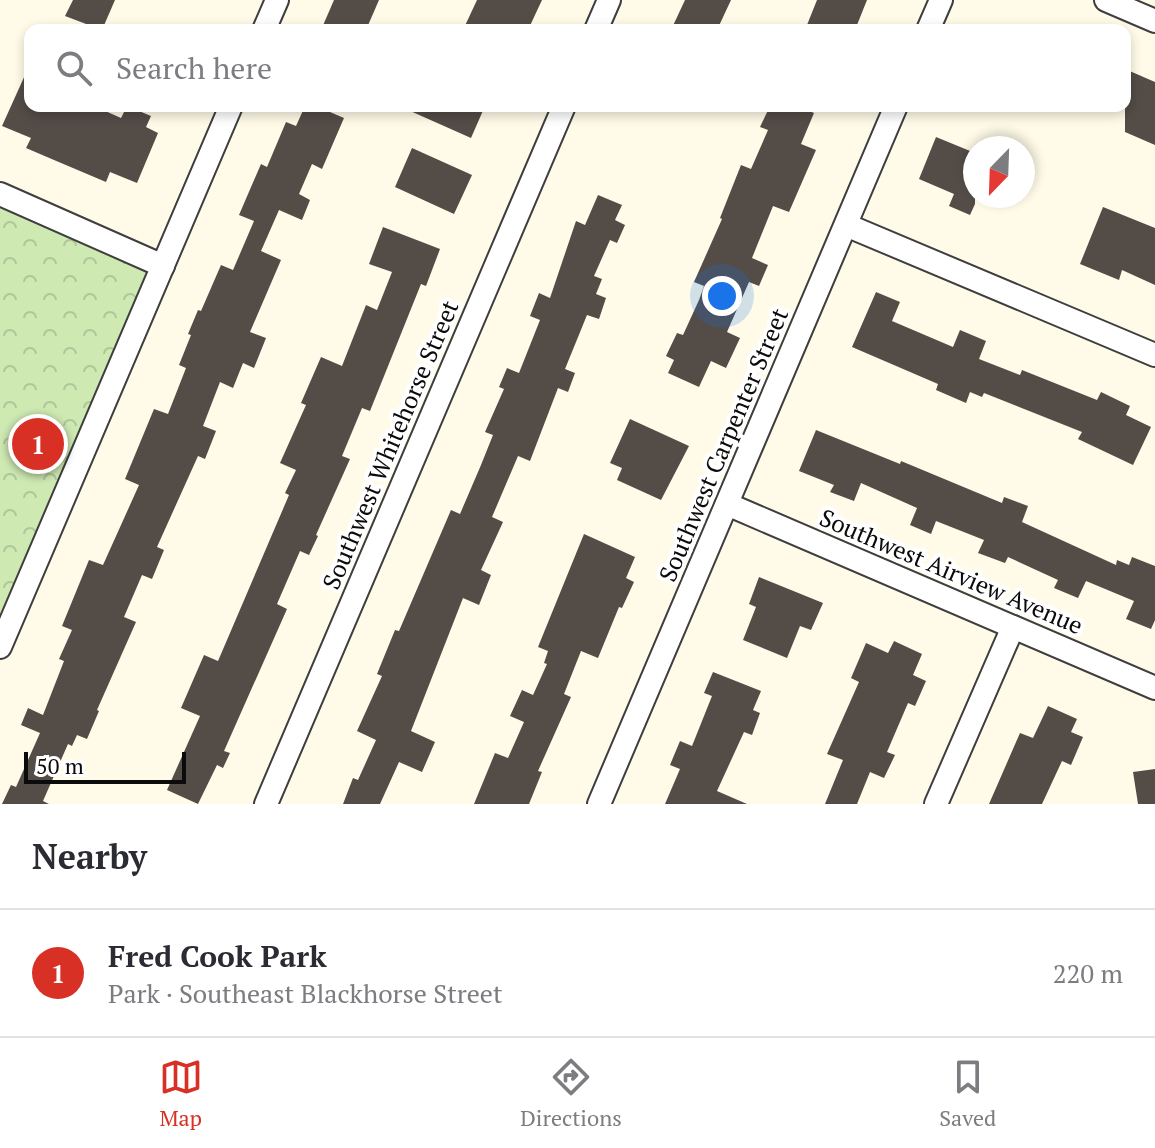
<!DOCTYPE html>
<html lang="en">
<head>
<meta charset="utf-8">
<style>
	:root { --surface:#fff; --page:#f2f2f3; --text:#2b2b33; --muted:#7c7c81; --line:#e1e1e2; --accent:#d93025 }
	body { margin:0; font-family:"PT Serif",serif; background:var(--page); color:var(--text) }
	.compass { position:absolute; left:963px; top:136px; width:72px; height:72px; border-radius:50%; background:var(--surface); box-shadow:0 4px 12px #0003; rotate:203deg }
	.scale { position:absolute; left:24px; bottom:20px; width:162px; box-sizing:border-box; padding-left:8px; border:4px solid #0b0b0b; border-top:0; font-size:22px; line-height:28px; white-space:nowrap; color:#0b0b0b; -webkit-text-stroke:6px #fff; paint-order:stroke }
	.you { position:absolute; left:722px; top:296px; width:28px; height:28px; margin:-20px; border:6px solid #fff; border-radius:50%; background:#1a73e8; box-shadow:0 0 0 12px #1a73e833 }
	.badge { display:grid; place-items:center; width:52px; height:52px; border-radius:50%; background:var(--accent); color:#fff; font-size:26px; font-weight:700 }
	.pin { position:absolute; translate:-50% -50%; border:4px solid #fff; box-shadow:0 2px 8px #0006 }
	.list { margin:0; padding:0; list-style:none }
	h2 { display:flex; justify-content:space-between; align-items:center; height:104px; margin:0; padding:0 32px; font-size:34px }
	h2 small { font-size:26px; font-weight:400; color:var(--muted) }
	.list li { display:grid; grid-template-columns:52px 1fr auto; gap:24px; align-items:center; box-sizing:border-box; height:128px; padding:0 32px; border-top:2px solid var(--line) }
	.list b { display:block; font-size:30px; white-space:nowrap }
	.list p { margin:0; font-size:26px; white-space:nowrap; color:var(--muted) }
	.list em { font-size:26px; font-style:normal; color:var(--muted) }
	.icon { flex:none; width:44px; height:44px; fill:none; stroke:currentColor; stroke-width:2; stroke-linecap:round; stroke-linejoin:round }
	.map { position:relative; flex:none; width:1155px; height:804px; overflow:hidden }
	.search { position:absolute; background:var(--surface); box-shadow:0 4px 12px #0003; left:24px; right:24px; top:24px; height:88px; display:flex; align-items:center; gap:20px; box-sizing:border-box; padding:0 28px; border-radius:16px; color:var(--muted); font-size:30px }
	.sheet { height:232px; background:var(--surface) }
	nav { display:flex; justify-content:space-around; align-items:center; box-sizing:border-box; height:112px; border-top:2px solid var(--line); background:var(--surface); font-size:22px; color:var(--muted) }
	nav a { display:grid; justify-items:center; gap:4px }
	nav .on { color:var(--accent) }
	.map>svg:first-child { display:block }
</style>
</head>
<body>
<div class="map">
<svg width="1155" height="804" viewBox="0 0 1155 804">
	<defs>
		<pattern id="park-crowns" width="20" height="18" patternUnits="userSpaceOnUse" patternTransform="scale(2)"><rect width="20" height="18" fill="#cee9b2"/><path d="M2 6a3 3 0 1 1 6 0M12 15a3 3 0 1 1 6 0" fill="none" stroke="#b0c698"/></pattern>
	</defs>
	<rect width="100%" height="100%" fill="#fffbe8"/>
	<polygon fill="url(#park-crowns)" points="0,202 154,269 0,619"/>
	<g fill="#534c47">
		<polygon points="73,0 115,0 102,30 65,16"/>
		<polygon points="334,0 379,0 366,30 321,30"/>
		<polygon points="477,0 542,0 528,30 463,30"/>
		<polygon points="685,0 731,0 717,30 671,30"/>
		<polygon points="817,0 867,0 855,30 805,30"/>
		<polygon points="30,64 30,106 94,106 121,118 127,106 151,116 146,127 158,133 137,183 110,172 106,182 54,160 26,148 31,138 2,126"/>
		<polygon points="1125,69 1155,82 1155,145 1125,132"/>
		<polygon points="305,106 316,106 344,118 322,169 312,164 299,194 310,200 302,220 279,210 261,251 281,260 250,332 266,338 254,368 243,363 233,388 220,382 203,426 216,431 205,459 198,456 157,547 164,550 152,579 142,575 124,617 136,622 97,710 99,711 87,739 77,735 72,746 68,744 43,801 49,804 2,804 11,785 16,787 40,733 21,725 28,708 43,715 64,661 59,659 72,630 62,626 89,560 103,565 139,485 125,479 154,409 168,414 186,368 179,365 191,335 188,334 198,310 201,311 221,265 233,270 254,221 239,215 261,164 267,167 286,122 296,126"/>
		<polygon points="399,106 485,106 471,138"/>
		<polygon points="770,106 798,106 814,113 801,144 816,150 789,212 773,206 752,258 768,265 759,286 749,282 727,332 740,338 726,368 711,361 699,387 668,373 674,360 666,356 677,333 683,335 699,300 704,286 694,282 722,219 720,218 741,165 751,169 768,130 760,127"/>
		<polygon points="936,137 975,153 975,204 970,215 949,206 954,194 919,179"/>
		<polygon points="412,148 472,175 454,214 395,187"/>
		<polygon points="598,195 622,205 615,220 625,225 617,243 610,240 594,276 602,279 596,294 606,298 599,319 587,315 565,369 575,373 568,392 558,388 530,461 518,456 492,517 503,522 481,570 491,575 479,605 463,598 411,731 435,742 422,772 399,762 380,804 343,804 353,778 358,780 376,740 357,731 382,676 377,674 395,630 399,631 451,510 460,514 481,465 493,435 485,432 504,389 499,387 507,368 519,373 540,320 530,316 539,293 550,298 576,221 585,225"/>
		<polygon points="1103,207 1155,228 1155,285 1122,270 1119,280 1080,264"/>
		<polygon points="383,227 440,249 426,286 421,284 370,411 362,408 342,456 350,459 316,535 318,536 309,555 300,551 277,604 287,609 224,751 230,753 223,768 217,765 198,804 167,790 200,716 181,708 204,655 218,661 289,495 285,493 296,470 280,463 306,405 301,403 321,357 342,366 366,305 377,310 392,272 369,264"/>
		<polygon points="876,292 900,302 892,321 953,347 960,330 986,341 979,359 1020,375 1022,370 1097,400 1101,392 1130,406 1126,415 1151,427 1133,465 1078,439 1082,432 984,393 982,397 970,392 966,403 936,390 938,384 852,347"/>
		<polygon points="630,419 689,446 661,500 617,480 622,468 610,463"/>
		<polygon points="816,430 900,464 901,461 1002,503 1004,497 1028,506 1022,522 1116,565 1117,560 1129,565 1132,557 1155,566 1155,620 1151,629 1126,619 1134,601 1086,581 1078,598 1054,588 1058,580 1008,557 1005,563 978,553 984,540 936,521 931,534 910,525 917,508 861,483 854,501 830,492 834,485 799,471"/>
		<polygon points="584,534 635,557 626,578 634,582 622,608 619,607 598,658 581,651 564,694 571,697 538,771 542,772 529,804 474,804 495,753 508,758 524,722 510,716 522,690 533,695 547,664 544,663 548,651 538,647"/>
		<polygon points="759,577 823,603 811,630 800,626 787,658 743,640 756,607 749,604"/>
		<polygon points="894,641 922,654 913,675 926,681 915,706 908,703 887,752 895,755 884,778 870,772 857,804 825,804 843,760 827,754 859,682 851,678 866,643 888,653"/>
		<polygon points="713,672 761,691 753,710 760,713 752,735 744,732 717,791 747,804 665,804 680,769 670,765 680,741 692,746 712,696 704,693"/>
		<polygon points="1048,706 1077,719 1071,732 1083,737 1071,765 1062,761 1042,804 989,804 1020,733 1033,738"/>
		<polygon points="1155,769 1155,804 1138,804 1133,772"/>
	</g>
	<g fill="none" stroke-linecap="round" stroke-linejoin="round">
		<defs>
			<g id="street">
				<polyline points="1106,0 1155,21"/>
				<polyline points="264,30 277,0"/>
				<polyline points="596,30 609,0"/>
				<polyline points="928,30 941,0"/>
				<polyline points="0,194 163,266"/>
				<polyline points="846,225 1155,355"/>
				<polyline points="727,504 1155,688"/>
				<polyline points="0,647 231,106"/>
				<polyline points="266,804 564,106"/>
				<polyline points="599,804 896,106"/>
				<polyline points="936,804 1013,627"/>
			</g>
		</defs>
		<use href="#street" stroke="#3e3e3e" stroke-width="26"/>
		<use href="#street" stroke="#fff" stroke-width="22"/>
	</g>
	<g text-anchor="middle" stroke-width="8" stroke-linejoin="round" paint-order="stroke">
		<g font-size="24" fill="#0b0b0b" stroke="#fff">
			<text transform="translate(391 445) rotate(-67)" y="8">Southwest Whitehorse Street</text>
			<text transform="translate(724 445) rotate(-67)" y="8">Southwest Carpenter Street</text>
			<text transform="translate(951 572) rotate(23)" y="8">Southwest Airview Avenue</text>
		</g>
	</g>
</svg>
<svg class="compass" viewBox="-18 -18 36 36"><path d="M0-13l5 13h-10z" fill="#e53935"/><path d="M0 13l5-13h-10z" fill="#7c7c81"/></svg>
<div class="scale">50 m</div>
<div class="you"></div>
<div class="pin badge" style="left:38px;top:444px">1</div>
<div class="search"><svg class="icon" aria-label="search" viewBox="0 0 24 24"><circle cx="10" cy="10" r="6"/><path d="M15 15l6 6"/></svg>Search here</div>
</div>
<section class="sheet">
<h2>Nearby<small></small></h2>
<ul class="list">
<li><span class="badge">1</span><div><b>Fred Cook Park</b><p>Park · Southeast Blackhorse Street</p></div><em>220 m</em></li>
</ul>
</section>
<nav>
<a class="on"><svg class="icon" aria-label="map" viewBox="0 0 24 24"><path d="M3 6l6-2 6 2 6-2v14l-6 2-6-2-6 2zM9 4v14M15 6v14"/></svg>Map</a>
<a><svg class="icon" aria-label="directions" viewBox="0 0 24 24"><path d="M12 3l9 9-9 9-9-9zM9 14v-3h6M13 9l2 2-2 2"/></svg>Directions</a>
<a><svg class="icon" aria-label="saved" viewBox="0 0 24 24"><path d="M7 4h10v16l-5-4-5 4z"/></svg>Saved</a>
</nav>
</body>
</html>
